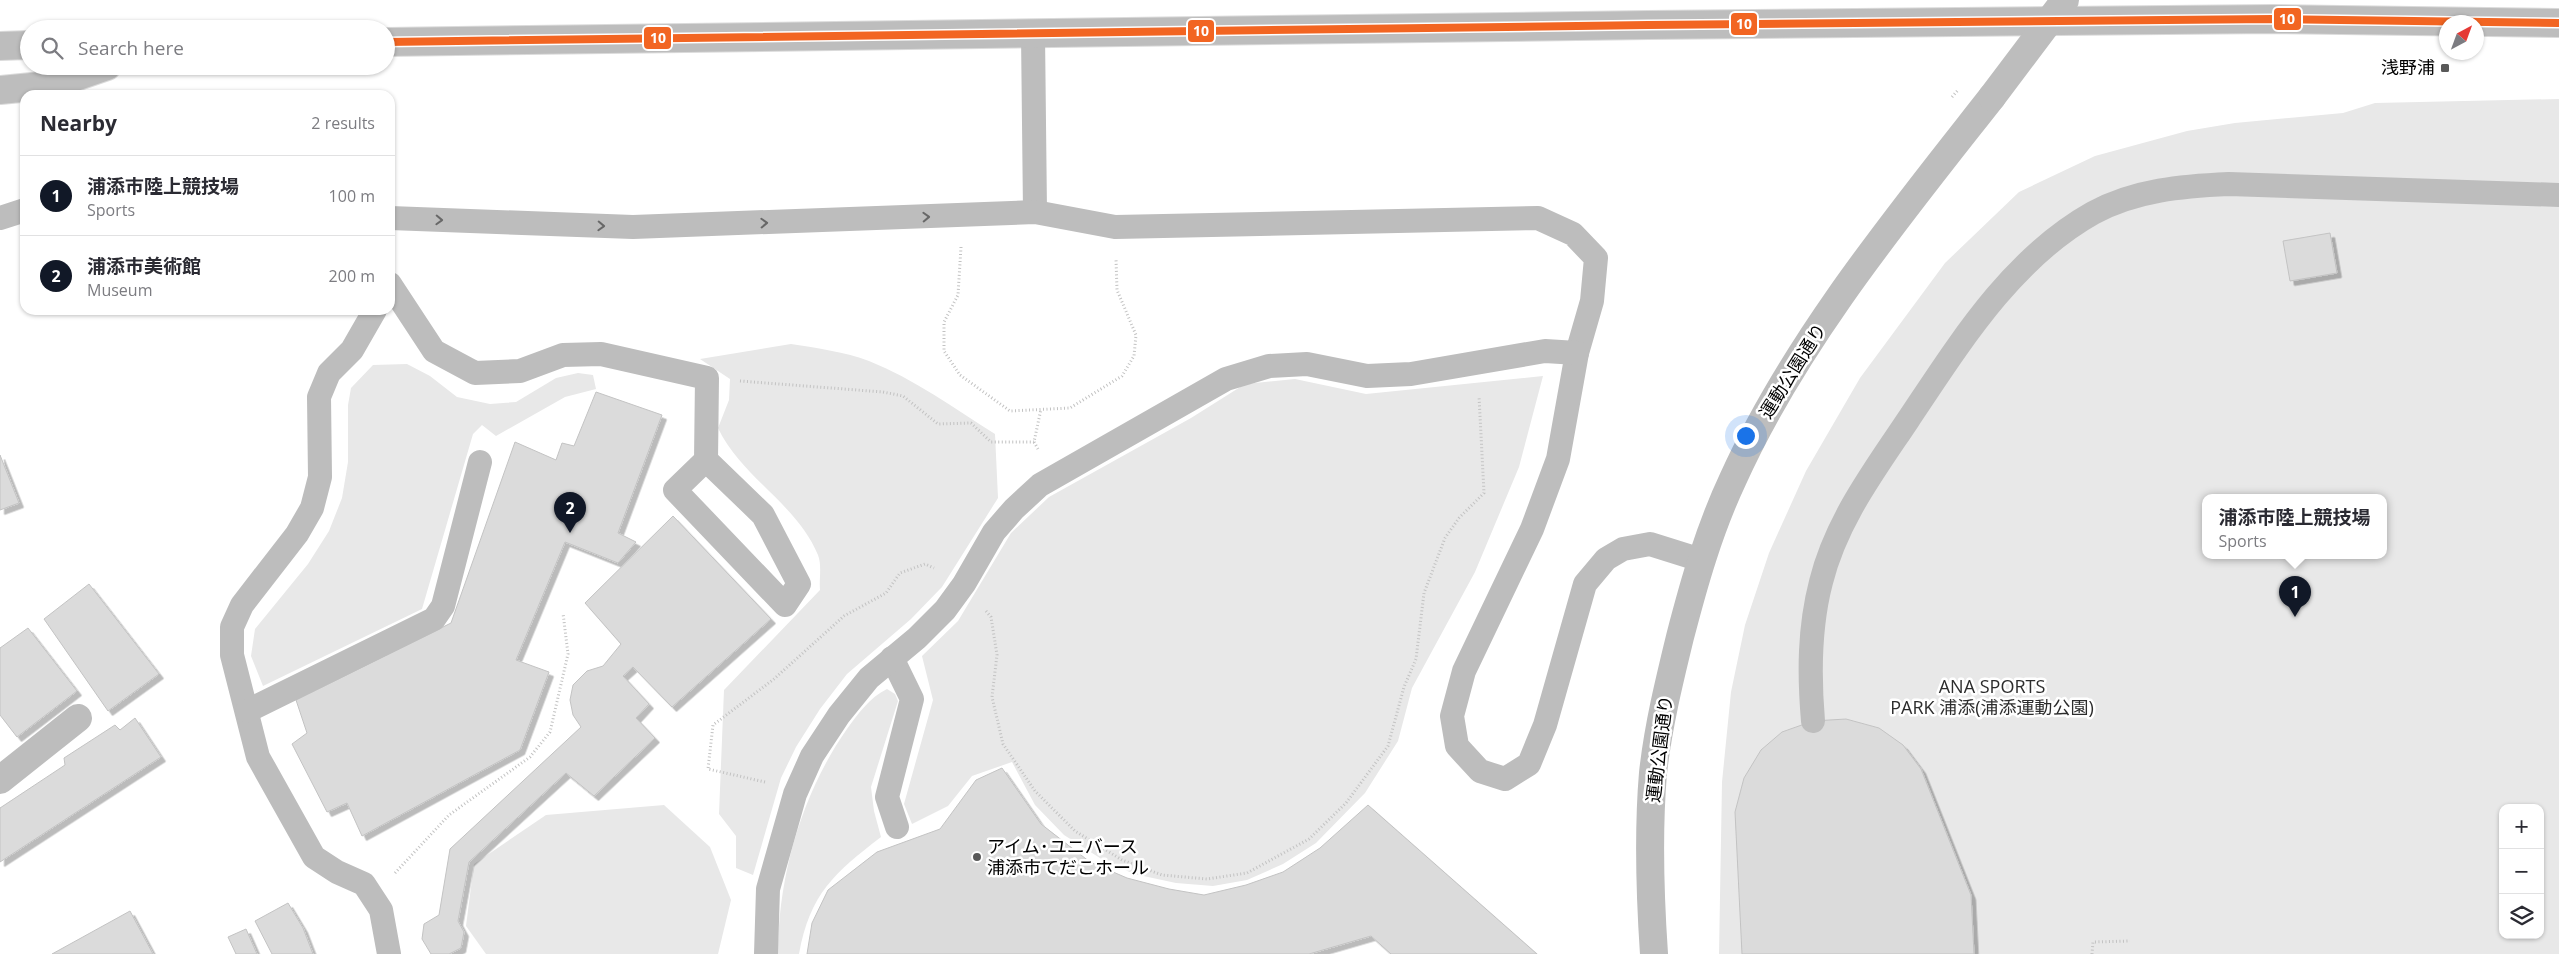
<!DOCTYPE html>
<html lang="en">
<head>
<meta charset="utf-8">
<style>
	:root { --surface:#fff; --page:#f7f7f7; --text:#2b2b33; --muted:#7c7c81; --line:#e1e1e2; --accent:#111827 }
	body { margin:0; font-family:"Open Sans","Noto Sans JP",sans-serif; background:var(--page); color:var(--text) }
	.controls { position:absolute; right:15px; bottom:15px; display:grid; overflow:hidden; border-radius:10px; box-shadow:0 1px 4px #0004 }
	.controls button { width:45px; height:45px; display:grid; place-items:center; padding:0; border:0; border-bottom:1px solid var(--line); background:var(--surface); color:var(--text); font:25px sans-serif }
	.compass { position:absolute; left:2439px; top:15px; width:45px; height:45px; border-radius:50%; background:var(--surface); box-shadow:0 1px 4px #0004; rotate:41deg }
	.you { position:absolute; left:1745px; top:435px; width:18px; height:18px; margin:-12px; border:4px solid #fff; border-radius:50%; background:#1a73e8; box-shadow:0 0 0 8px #1a73e833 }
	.badge { display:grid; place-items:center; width:32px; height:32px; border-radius:50%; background:var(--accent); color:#fff; font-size:16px; font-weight:700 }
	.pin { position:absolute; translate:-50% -41px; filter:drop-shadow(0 1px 2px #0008) }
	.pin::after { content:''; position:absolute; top:26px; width:18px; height:15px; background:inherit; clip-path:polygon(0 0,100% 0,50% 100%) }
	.popup { position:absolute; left:2202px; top:494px; width:185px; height:65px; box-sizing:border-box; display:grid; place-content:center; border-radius:10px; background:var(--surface); filter:drop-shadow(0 1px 4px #0005); font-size:16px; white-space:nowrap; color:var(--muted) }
	.popup b { font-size:19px; color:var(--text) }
	.popup::after { content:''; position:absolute; left:50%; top:100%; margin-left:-10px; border:10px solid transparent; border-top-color:var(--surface) }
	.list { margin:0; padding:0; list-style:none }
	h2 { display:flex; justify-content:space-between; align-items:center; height:65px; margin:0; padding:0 20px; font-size:21px }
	h2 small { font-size:16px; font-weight:400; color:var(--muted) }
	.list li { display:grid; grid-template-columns:32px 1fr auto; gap:15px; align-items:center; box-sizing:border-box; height:80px; padding:0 20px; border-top:1px solid var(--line) }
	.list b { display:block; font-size:19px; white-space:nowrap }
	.list p { margin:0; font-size:16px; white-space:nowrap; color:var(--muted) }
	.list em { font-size:16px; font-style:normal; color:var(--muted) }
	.icon { flex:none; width:28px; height:28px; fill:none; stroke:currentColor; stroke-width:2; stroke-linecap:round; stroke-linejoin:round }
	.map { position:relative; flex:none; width:2559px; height:954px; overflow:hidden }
	.search { position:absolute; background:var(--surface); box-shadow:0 1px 4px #0004; left:20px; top:20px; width:375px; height:55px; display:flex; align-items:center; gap:12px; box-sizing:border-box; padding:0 18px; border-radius:28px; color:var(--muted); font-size:19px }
	.panel { position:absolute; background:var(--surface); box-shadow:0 1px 4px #0004; left:20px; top:90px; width:375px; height:225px; border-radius:15px }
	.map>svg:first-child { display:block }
</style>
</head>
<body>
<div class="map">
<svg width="2559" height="954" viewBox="0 0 2559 954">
	<defs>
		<filter id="shadow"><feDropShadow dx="4.5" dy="4.5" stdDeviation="0" flood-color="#0004"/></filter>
	</defs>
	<rect width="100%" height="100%" fill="#fff"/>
	<g fill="#e8e8e8" fill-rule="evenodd">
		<path d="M2559 99V954H1719L1722 782 1731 692 1745 625 1769 553 1806 471 1860 378 1945 263 2019 192 2095 156 2187 131 2235 123 2343 113 2375 103ZM2206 498H2384V556H2206ZM2503 808H2540V935H2503Z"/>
		<path d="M791 344C817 348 845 352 869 361 914 379 954 408 995 434L998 498 942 587 911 619 847 674 820 709 796 747 781 778 753 875 736 868V836L719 814 724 690 820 590C819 580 822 565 818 555 797 504 741 477 718 428L729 400 730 379 700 359Z"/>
		<polygon points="407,364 430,376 457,397 490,404 516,402 556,378 578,373 593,375 596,389 565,397 496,436 482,425 473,434 422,609 263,686 251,656 255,629 308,564 329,531 342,498 348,462 348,405 351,388 373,365"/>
		<polygon points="1543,376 1519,467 1475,572 1412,688 1398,741 1365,793 1316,843 1283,864 1247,880 1213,886 1176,883 1134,874 1103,860 1064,835 1035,805 1012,762 972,776 948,806 912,824 904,804 933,700 922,656 958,621 1011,533 1049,497 1191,418 1245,384 1295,379 1366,394"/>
		<path d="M887 689 895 694 898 701 871 787 874 811 881 837C834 873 810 894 799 954H778C778 876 802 793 847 729 858 714 870 697 887 689Z"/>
		<polygon points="664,805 710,847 731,900 718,954 486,954 466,926 474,864 546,815"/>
	</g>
	<g fill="#dbdbdb" stroke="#c3c3c3" filter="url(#shadow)">
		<polygon points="2330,233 2337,273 2290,281 2283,241"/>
		<polygon points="596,392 662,415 618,533 636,542 618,563 565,542 516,660 549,672 520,750 362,836 347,803 327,812 292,744 307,733 296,700 451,623 515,442 556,460 562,443 574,446"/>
		<polygon points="0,455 19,503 0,510"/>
		<polygon points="673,516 771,619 672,707 633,667 623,676 649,704 636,718 655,738 594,796 566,773 469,862 458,921 464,932 461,948 449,954 431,954 422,939 424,924 439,915 450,849 581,727 573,715 570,700 573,685 587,671 603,666 621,644 585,603"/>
		<polygon points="89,584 159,674 108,711 44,619"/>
		<polygon points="28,628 77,691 17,737 0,715 0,648"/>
		<polygon points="135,718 161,757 0,862 0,808 65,765 64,758 115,725 120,730"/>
		<polygon points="1846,719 1879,728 1903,745 1921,769 1971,895 1974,954 1742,954 1735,812 1744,778 1761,750 1782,732 1813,721"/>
		<polygon points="1002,768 1041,824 1090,862 1127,878 1169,889 1204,895 1246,885 1283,872 1320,848 1368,805 1537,954 1391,954 1371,936 1309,954 807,954 812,923 828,890 877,852 940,829 976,780"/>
		<polygon points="288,903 303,928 313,954 272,954 255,921"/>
		<polygon points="130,911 153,954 52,954"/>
		<polygon points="246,929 257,954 236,954 228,937"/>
	</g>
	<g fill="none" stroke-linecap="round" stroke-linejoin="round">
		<defs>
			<g id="trunk">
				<polyline points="386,42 1648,25 2273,19 2559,23"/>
				<polyline points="0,46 29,45"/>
				<polyline points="0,90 52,85 107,66"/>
			</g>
		</defs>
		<use href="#trunk" stroke="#dbdbdb" stroke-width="30"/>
		<g stroke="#c2c2c2" stroke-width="3" stroke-dasharray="1 2.5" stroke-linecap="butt">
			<polyline points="961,247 958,295 944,322 944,351 960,375 1010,411 1070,408 1122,376 1134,356 1136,335 1117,290 1116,259"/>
			<polyline points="740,381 883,392 903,396 938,424 971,423 991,442 1034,442"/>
			<polyline points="1038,449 1034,442 1041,409"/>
			<polyline points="986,611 991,617 997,655 992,697 1003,744 1035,791 1075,831 1122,860 1162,875 1207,879 1247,873 1309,839 1346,803 1388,746 1404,687 1416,659 1424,593 1445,538 1459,518 1484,493 1479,396"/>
			<polyline points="765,782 708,769 713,725 774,679 844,616 886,593 900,573 925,564 934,568"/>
			<polyline points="395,873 449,815 530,757 550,732 568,654 563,613"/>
			<polyline points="2092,954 2093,942 2130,941"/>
		</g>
		<g stroke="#bdbdbd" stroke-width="24">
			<polyline points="1033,34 1035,212"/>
			<polyline points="0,218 25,210"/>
			<polyline points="390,218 633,227 1035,212 1115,227 1538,218 1573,234 1596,258 1592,301 1577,353 1558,459 1532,529 1464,671 1452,716 1457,746 1480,771 1505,779 1529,764 1545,725 1585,584 1606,559 1623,549 1650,544 1701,560"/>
			<polyline points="390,284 434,351 475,373 520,371 563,355 601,354 707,378 706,460 675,490 785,605 799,584 763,515 706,460"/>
			<polyline points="375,310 352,350 329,373 319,397 320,477 312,508 297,534 242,605 232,627 232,655 258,757 314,857 337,872 364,884 381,910 389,954"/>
			<polyline points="892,658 912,699 887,797 897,827"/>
			<polyline points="247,711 434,619 443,606 480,462"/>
			<path d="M1813 721C1809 674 1809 628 1821 582 1836 521 1874 471 1908 420 1959 344 2011 259 2093 213 2135 190 2183 186 2229 184L2559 195"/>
			<polyline points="766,954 768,889 795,794 812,756 839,715 869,678 917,638 945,610 964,584 994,532 1014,509 1040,485 1226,379 1269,366 1307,364 1367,376 1411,374 1545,351 1577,353"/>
		</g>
		<polyline stroke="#bdbdbd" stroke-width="28" points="0,780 78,718"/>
		<path stroke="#bdbdbd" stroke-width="28" d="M1654 954C1650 895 1648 832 1653 773 1658 727 1669 682 1680 637 1694 583 1709 530 1733 479 1794 343 1900 214 1992 97"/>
		<use href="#trunk" stroke="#bdbdbd" stroke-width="28"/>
		<polyline stroke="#c2c2c2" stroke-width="3" stroke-dasharray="1 2.5" stroke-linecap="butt" points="1952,97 1958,90"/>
		<polyline stroke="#bdbdbd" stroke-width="28" points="1992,97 2065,0"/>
		<defs>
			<polyline id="bus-1" points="386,42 1648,25 2273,19 2559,23"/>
		</defs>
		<use href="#bus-1" stroke="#fff" stroke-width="11"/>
		<use href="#bus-1" stroke="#f26522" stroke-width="8"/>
	</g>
	<defs><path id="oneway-chevron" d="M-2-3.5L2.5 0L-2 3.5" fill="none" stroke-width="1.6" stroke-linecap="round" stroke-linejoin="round" transform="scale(1.25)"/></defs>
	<g stroke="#686868">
		<use href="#oneway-chevron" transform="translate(926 217) rotate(-2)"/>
		<use href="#oneway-chevron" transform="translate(439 220) rotate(2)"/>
		<use href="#oneway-chevron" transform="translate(764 223) rotate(-2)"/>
		<use href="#oneway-chevron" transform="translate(601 226) rotate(2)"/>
	</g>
	<g fill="#595959" stroke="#fff" stroke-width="2">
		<rect x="2440" y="63" width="10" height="10" rx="2.5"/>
		<circle cx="977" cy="857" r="5"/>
	</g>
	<g text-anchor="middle" stroke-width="5" stroke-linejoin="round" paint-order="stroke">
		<g font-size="18" fill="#000" stroke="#fff" text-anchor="end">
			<text x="2435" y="74">浅野浦</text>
			<text x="987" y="853" text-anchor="start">アイム･ユニバース<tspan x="987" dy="21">浦添市てだこホール</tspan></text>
		</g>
		<g font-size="18" fill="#000" stroke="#fff">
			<text transform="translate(1793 371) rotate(-58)" y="6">運動公園通り</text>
			<text transform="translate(1660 749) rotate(-83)" y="6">運動公園通り</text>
		</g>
		<g font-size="18" fill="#2c2c2c" stroke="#fff">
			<text x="1992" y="693">ANA SPORTS<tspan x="1992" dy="21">PARK 浦添(浦添運動公園)</tspan></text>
		</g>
	</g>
	<g stroke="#fff" stroke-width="2">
		<rect x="2273" y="7" width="29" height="24" rx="5" fill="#f26522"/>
		<rect x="1730" y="12" width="28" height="24" rx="5" fill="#f26522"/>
		<rect x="1187" y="19" width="28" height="24" rx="5" fill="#f26522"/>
		<rect x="643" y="26" width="29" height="24" rx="5" fill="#f26522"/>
	</g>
	<g font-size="14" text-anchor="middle" font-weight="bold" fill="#fff">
		<text x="2287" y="24">10</text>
		<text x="1744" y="29">10</text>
		<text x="1201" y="36">10</text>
		<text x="658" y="43">10</text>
	</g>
</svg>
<div class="controls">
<button>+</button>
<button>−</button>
<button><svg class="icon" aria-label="layers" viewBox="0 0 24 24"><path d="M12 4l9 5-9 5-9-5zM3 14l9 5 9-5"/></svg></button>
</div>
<svg class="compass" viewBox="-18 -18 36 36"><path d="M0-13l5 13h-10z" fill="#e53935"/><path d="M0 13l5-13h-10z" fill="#7c7c81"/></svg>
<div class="you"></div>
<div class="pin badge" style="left:2295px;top:617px">1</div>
<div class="popup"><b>浦添市陸上競技場</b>Sports</div>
<div class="pin badge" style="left:570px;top:533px">2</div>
<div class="search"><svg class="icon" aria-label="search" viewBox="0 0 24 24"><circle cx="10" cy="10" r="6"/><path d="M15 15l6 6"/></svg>Search here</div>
<section class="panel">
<h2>Nearby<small>2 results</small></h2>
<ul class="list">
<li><span class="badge">1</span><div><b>浦添市陸上競技場</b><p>Sports</p></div><em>100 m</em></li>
<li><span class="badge">2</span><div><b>浦添市美術館</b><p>Museum</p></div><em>200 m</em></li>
</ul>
</section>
</div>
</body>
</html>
